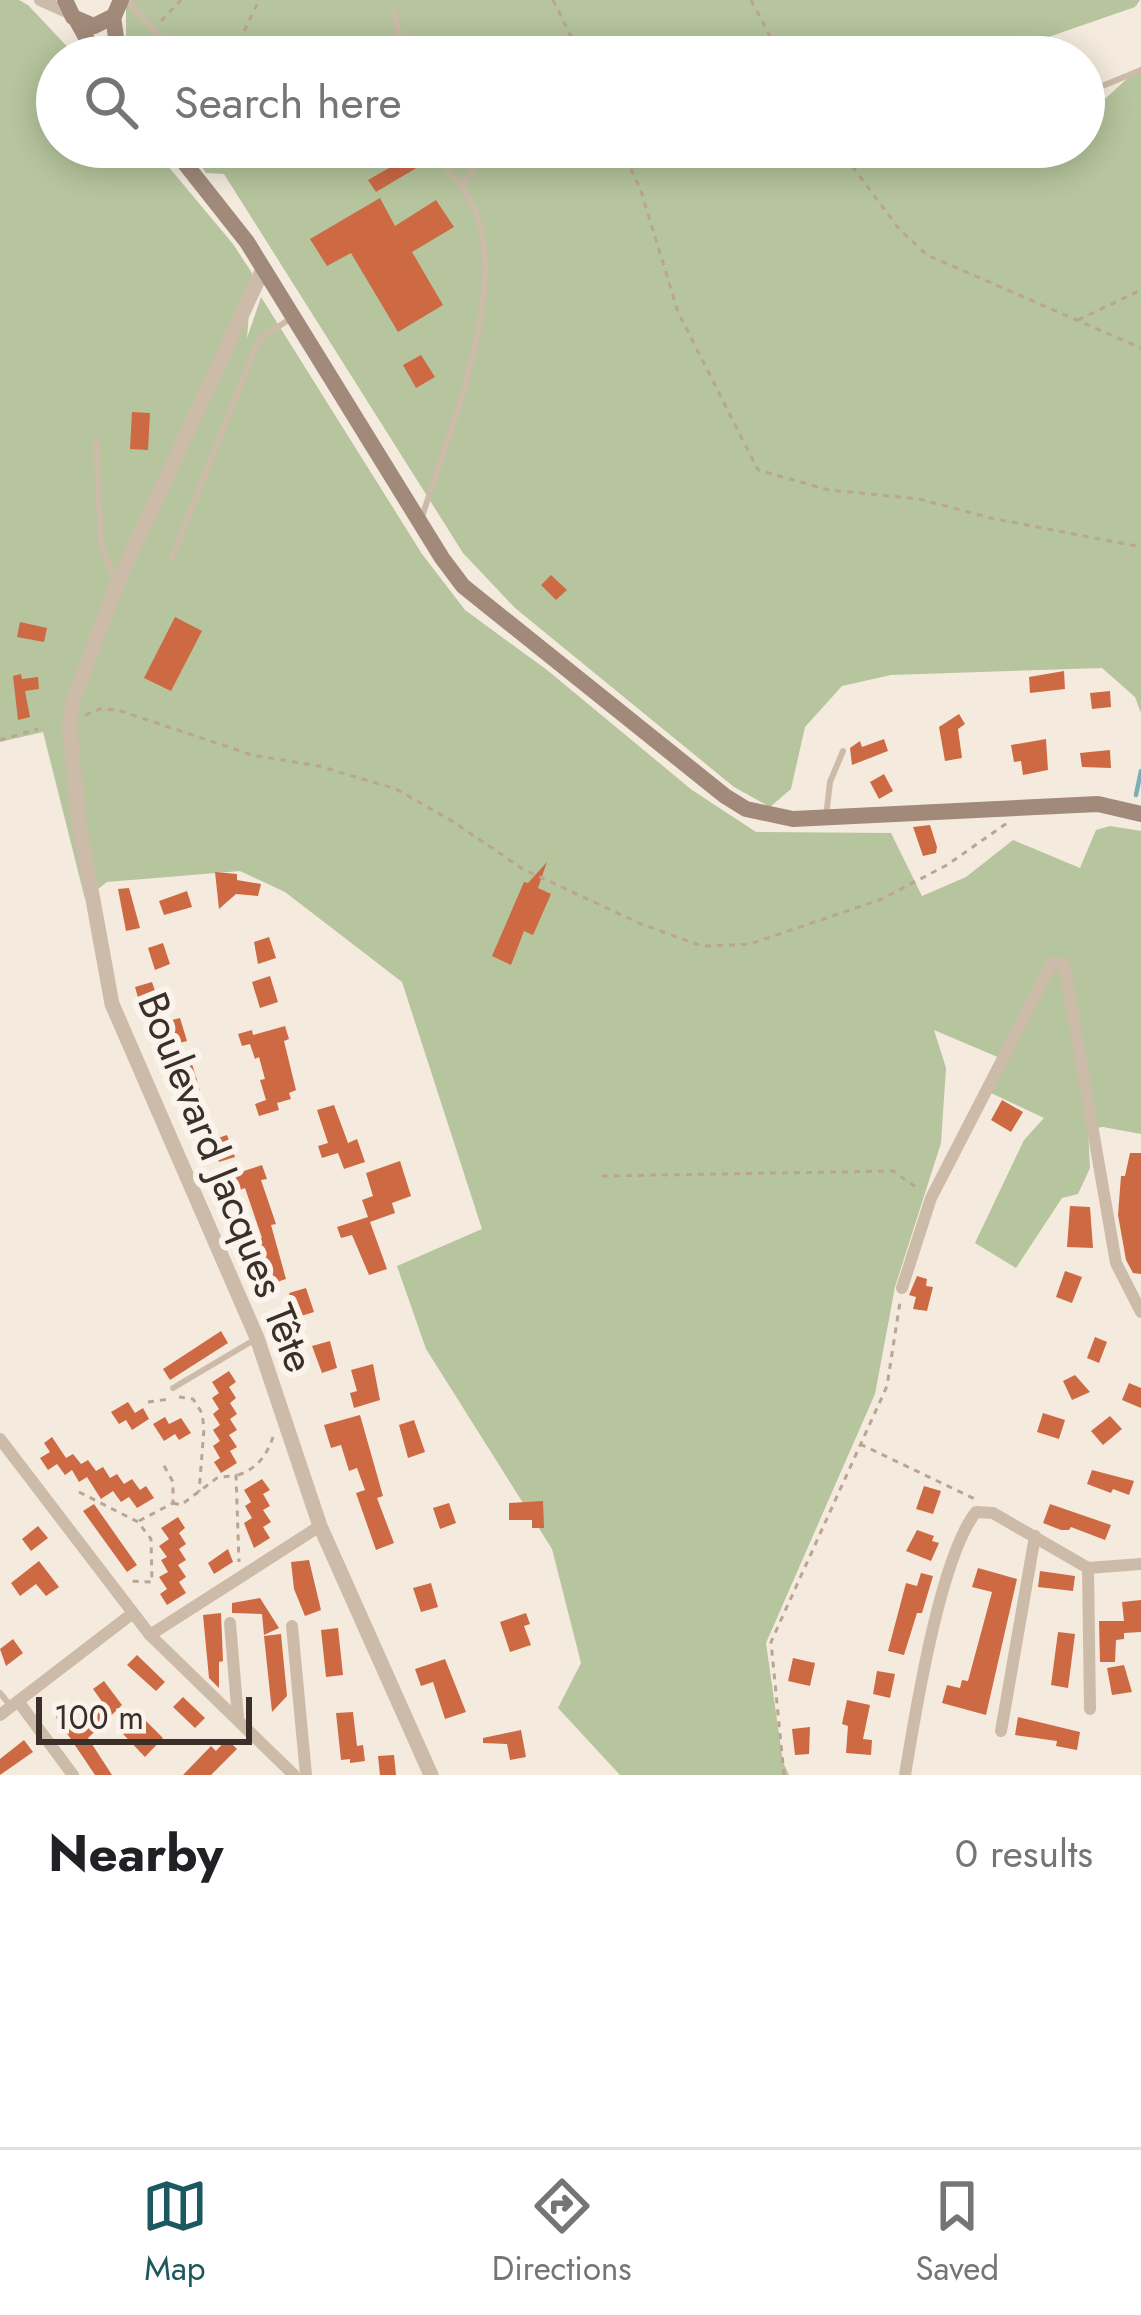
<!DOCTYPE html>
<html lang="en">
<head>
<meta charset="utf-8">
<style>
	:root { --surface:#fff; --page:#f6f6f6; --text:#202124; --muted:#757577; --line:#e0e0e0; --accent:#1c585f }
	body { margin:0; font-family:Jost,sans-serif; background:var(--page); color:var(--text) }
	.scale { position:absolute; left:36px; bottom:30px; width:216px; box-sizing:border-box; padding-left:12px; border:6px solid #3a2f29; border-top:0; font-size:33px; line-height:42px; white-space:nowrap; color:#3a2f29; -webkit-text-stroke:9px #fbf4ec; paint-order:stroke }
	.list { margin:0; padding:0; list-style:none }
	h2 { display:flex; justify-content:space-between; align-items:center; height:156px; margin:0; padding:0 48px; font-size:51px }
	h2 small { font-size:39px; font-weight:400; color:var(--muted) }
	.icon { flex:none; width:66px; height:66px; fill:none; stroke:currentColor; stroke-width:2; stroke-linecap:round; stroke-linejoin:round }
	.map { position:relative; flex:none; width:1141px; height:1775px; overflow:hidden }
	.search { position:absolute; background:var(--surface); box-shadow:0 6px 30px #0003; left:36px; right:36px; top:36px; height:132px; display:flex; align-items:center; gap:30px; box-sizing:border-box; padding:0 42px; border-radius:66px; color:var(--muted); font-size:45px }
	.sheet { height:372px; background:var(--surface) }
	nav { display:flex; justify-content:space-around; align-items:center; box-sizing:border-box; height:168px; border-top:3px solid var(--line); background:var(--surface); font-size:33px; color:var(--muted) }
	nav a { display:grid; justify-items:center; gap:6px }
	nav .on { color:var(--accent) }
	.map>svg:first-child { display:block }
</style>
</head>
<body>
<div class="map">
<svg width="1141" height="1775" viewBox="0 0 1141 1775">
	<rect width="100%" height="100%" fill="#f4ebde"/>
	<g fill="#b6c59d">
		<polygon points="0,0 19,0 28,5 77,57 57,57 57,147 152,147 233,244 252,273 247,338 261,297 422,554 465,610 547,670 692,790 756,832 891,833 922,896 966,877 1013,840 1080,868 1096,830 1110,826 1141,831 1141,1134 1103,1127 1088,1129 1090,1168 1078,1194 1062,1198 1016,1268 975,1243 1024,1140 1044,1118 991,1093 1007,1061 934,1030 946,1068 941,1143 895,1287 875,1394 766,1643 783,1762 789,1775 620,1775 558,1708 581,1663 552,1549 426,1349 397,1266 482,1229 402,982 285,892 240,871 107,882 85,899 43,732 0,742"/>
		<polygon points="126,0 1140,0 1135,7 991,57 130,57 126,51"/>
		<polygon points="1141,66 1141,713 1135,697 1102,668 891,675 842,686 805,727 791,789 770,807 734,787 515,608 463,553 224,174 206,173 189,147 998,147 1003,168 1053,147 1084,147 1084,118"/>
	</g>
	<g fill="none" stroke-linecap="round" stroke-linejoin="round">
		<polyline stroke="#7bafb3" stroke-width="4.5" points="1136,795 1141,771"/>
	</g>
	<g fill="#cd6a44">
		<polygon points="410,156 418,167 376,192 368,180"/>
		<polygon points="380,198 395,226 436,200 454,227 412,252 443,305 398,332 351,253 327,266 310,239"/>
		<polygon points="421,355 435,377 416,388 403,365"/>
		<polygon points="132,412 150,413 148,450 130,449"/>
		<polygon points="551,575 567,590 556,600 541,585"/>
		<polygon points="175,617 202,631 171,691 144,678"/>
		<polygon points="20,622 47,628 44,642 17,637"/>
		<polygon points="1064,671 1065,689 1030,693 1029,677"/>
		<polygon points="21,674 22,679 38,677 39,689 25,691 30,717 18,720 13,676"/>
		<polygon points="1110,691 1111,707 1092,709 1090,693"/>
		<polygon points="959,714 965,724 958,729 962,758 945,761 939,727"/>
		<polygon points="884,739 888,751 852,765 850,748 860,741 862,747"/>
		<polygon points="1046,739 1048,770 1023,775 1021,761 1014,762 1011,745"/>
		<polygon points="1110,750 1111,768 1082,767 1080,753"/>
		<polygon points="884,774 893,791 879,799 870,782"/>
		<polygon points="930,825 937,847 936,853 923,856 913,827"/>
		<polygon points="547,862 538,888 551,894 533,935 524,931 511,965 492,956 524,882 528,883"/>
		<polygon points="215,872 237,874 237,880 261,884 258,896 236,894 219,909"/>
		<polygon points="129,888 140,928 126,931 118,889"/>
		<polygon points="187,891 192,907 164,915 159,901"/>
		<polygon points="269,937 276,958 258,964 254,942"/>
		<polygon points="163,943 170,964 155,970 148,948"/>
		<polygon points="270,976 278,1002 260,1008 252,982"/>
		<polygon points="152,982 159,1003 141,1008 135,987"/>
		<polygon points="180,1018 187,1041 171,1045 164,1022"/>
		<polygon points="285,1026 289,1039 284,1041 296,1090 289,1093 291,1099 277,1103 279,1110 259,1116 255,1104 266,1100 260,1080 265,1079 259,1057 255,1059 250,1044 242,1046 238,1034 252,1030 253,1035"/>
		<polygon points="192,1064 200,1090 185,1095 176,1069"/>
		<polygon points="1002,1100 1023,1112 1011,1132 991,1120"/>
		<polygon points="334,1105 348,1143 357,1139 365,1162 344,1169 338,1153 322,1158 318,1146 328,1143 317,1110"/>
		<polygon points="227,1135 235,1157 219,1162 212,1140"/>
		<polygon points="1130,1153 1141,1153 1141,1274 1133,1273 1126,1260 1118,1215 1121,1176 1125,1176"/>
		<polygon points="400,1161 411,1196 392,1203 395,1213 370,1222 387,1269 369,1275 352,1235 341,1238 337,1227 368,1217 362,1200 373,1196 366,1173"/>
		<polygon points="262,1165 267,1179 261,1180 276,1224 271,1225 286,1279 265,1286 257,1255 262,1254 257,1239 262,1238 245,1188 237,1191 232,1175"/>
		<polygon points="1070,1206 1090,1207 1093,1248 1067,1247"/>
		<polygon points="1065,1271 1082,1277 1072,1303 1056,1297"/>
		<polygon points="917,1276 927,1279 926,1286 933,1287 927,1311 913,1309 916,1297 909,1295"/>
		<polygon points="306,1288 314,1312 275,1324 272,1315 294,1307 289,1293"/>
		<polygon points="221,1331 228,1343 170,1380 163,1369"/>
		<polygon points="1095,1337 1107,1342 1099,1363 1087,1358"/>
		<polygon points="330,1341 337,1368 322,1373 312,1346"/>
		<polygon points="373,1364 380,1400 354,1408 350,1393 357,1391 351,1370"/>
		<polygon points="229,1371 236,1382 229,1387 236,1398 230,1403 237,1414 230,1419 237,1430 229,1435 237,1447 230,1451 237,1463 221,1473 214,1462 220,1458 213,1446 220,1441 213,1430 220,1425 213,1414 219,1409 212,1398 219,1393 212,1382"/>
		<polygon points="1075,1375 1090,1392 1072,1400 1063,1381"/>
		<polygon points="1129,1383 1141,1388 1141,1408 1122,1400"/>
		<polygon points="128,1402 135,1413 143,1408 149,1419 132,1430 126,1420 119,1424 111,1412"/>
		<polygon points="1043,1413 1065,1420 1059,1439 1037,1432"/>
		<polygon points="360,1415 383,1496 377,1498 394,1543 376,1550 356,1493 365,1490 357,1468 349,1471 341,1445 331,1448 324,1425"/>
		<polygon points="1110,1416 1122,1429 1103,1445 1091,1431"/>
		<polygon points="165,1417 169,1424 181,1418 191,1433 179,1440 175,1434 164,1441 153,1424"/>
		<polygon points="414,1420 425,1452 408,1458 399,1425"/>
		<polygon points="52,1437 66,1458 73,1454 81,1464 88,1460 96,1471 103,1467 110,1478 117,1474 124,1484 132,1479 140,1490 146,1486 154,1498 137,1508 129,1497 121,1502 113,1491 101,1499 87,1477 79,1482 72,1470 65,1475 57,1464 48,1470 40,1458 50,1452 44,1443"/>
		<polygon points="1092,1470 1134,1481 1129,1495 1113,1489 1111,1493 1087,1484"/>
		<polygon points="262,1479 270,1490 263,1494 270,1506 263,1510 271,1522 263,1527 270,1538 254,1548 244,1523 252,1518 245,1506 251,1502 244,1490"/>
		<polygon points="924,1486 941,1491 933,1514 916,1509"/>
		<polygon points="543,1501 544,1528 532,1528 532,1520 509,1520 509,1503"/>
		<polygon points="449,1503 456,1523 440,1529 433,1508"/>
		<polygon points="94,1504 137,1565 127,1572 83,1511"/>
		<polygon points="1050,1504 1111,1525 1105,1540 1071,1527 1069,1530 1061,1530 1043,1523"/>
		<polygon points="178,1517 185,1528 179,1533 186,1544 179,1549 186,1560 178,1565 186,1577 179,1582 186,1593 167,1605 160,1594 167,1589 159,1577 168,1572 161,1560 167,1557 159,1546 169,1539 161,1528"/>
		<polygon points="38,1526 48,1538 31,1551 22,1539"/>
		<polygon points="917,1530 934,1536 932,1541 939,1543 931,1561 906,1551"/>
		<polygon points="228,1549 233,1562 214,1574 208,1563"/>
		<polygon points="309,1560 321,1610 305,1616 294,1589 291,1562"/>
		<polygon points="39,1561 59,1587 46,1596 36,1584 20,1596 11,1583"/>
		<polygon points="978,1568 1017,1579 986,1715 942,1703 947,1685 960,1688 962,1680 968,1681 992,1592 972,1587"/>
		<polygon points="1040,1571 1075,1576 1073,1591 1038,1587"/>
		<polygon points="921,1573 933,1576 922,1613 917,1613 904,1655 888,1651 906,1583 917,1586"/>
		<polygon points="431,1583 438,1607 421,1612 413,1588"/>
		<polygon points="260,1598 279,1628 264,1635 262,1614 232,1613 232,1603"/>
		<polygon points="1141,1600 1141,1632 1124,1633 1124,1639 1116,1640 1115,1662 1100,1662 1099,1621 1124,1621 1122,1602"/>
		<polygon points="221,1613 223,1661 219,1662 219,1688 209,1678 203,1615"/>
		<polygon points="526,1613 530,1624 524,1626 531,1645 510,1652 500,1622"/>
		<polygon points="338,1628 343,1675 326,1677 321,1630"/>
		<polygon points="1058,1632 1075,1634 1068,1688 1051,1685"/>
		<polygon points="281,1634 287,1696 272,1712 264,1636"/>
		<polygon points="13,1639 23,1653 6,1666 0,1649"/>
		<polygon points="137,1655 165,1682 156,1691 127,1665"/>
		<polygon points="793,1658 815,1663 810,1686 788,1681"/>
		<polygon points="445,1659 466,1712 445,1719 433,1682 421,1686 415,1669"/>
		<polygon points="1124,1665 1132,1692 1112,1695 1107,1668"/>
		<polygon points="877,1671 895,1674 890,1698 873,1694"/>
		<polygon points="104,1681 122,1705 88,1738 112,1775 95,1775 56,1717 68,1708 78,1722 103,1703 93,1689"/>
		<polygon points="183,1697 205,1718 195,1728 173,1707"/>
		<polygon points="847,1700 870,1705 863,1739 872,1740 871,1755 846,1753 848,1726 842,1724"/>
		<polygon points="353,1712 357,1746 363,1745 365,1761 350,1763 350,1759 341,1760 336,1713"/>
		<polygon points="141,1716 163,1738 145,1757 123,1734"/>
		<polygon points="1018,1717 1080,1732 1077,1750 1056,1746 1057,1741 1015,1735"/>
		<polygon points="810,1727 809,1754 795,1755 792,1729"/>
		<polygon points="521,1730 526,1757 510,1760 507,1744 483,1743 483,1738"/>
		<polygon points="227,1739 237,1749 211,1775 183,1775 211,1746 216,1751"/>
		<polygon points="24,1740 33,1752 0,1775 0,1759"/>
		<polygon points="394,1755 396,1775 380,1775 378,1756"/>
	</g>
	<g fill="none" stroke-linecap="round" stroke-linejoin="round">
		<g stroke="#baa593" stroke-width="3" stroke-dasharray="6 6" stroke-linecap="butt">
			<polyline points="553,0 581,57"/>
			<polyline points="751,0 781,57"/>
			<polyline points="161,21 181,0"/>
			<polyline points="239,42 259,0"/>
			<polyline points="621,147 641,191 678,312 758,470 829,490 919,499 991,518 1141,547"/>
			<polyline points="838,147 899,229 927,255 1141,348"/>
			<polyline points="1078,320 1141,290"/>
			<polyline points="85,715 100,709 118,710 252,755 319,766 396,789 452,821 523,869 641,924 702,946 750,944 882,899 947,865 1007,823"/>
			<polyline points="0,740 38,729"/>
			<polyline points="602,1176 893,1171 920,1190"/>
			<polyline points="179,1397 193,1399 202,1413 204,1429 199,1492"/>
			<polyline points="148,1402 170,1399"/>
			<polyline points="860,1444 975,1499"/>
			<path d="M238 1475C257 1469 267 1455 273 1437"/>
			<polyline points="79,1492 138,1522 151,1539 152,1582 128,1581"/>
			<polyline points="173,1503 181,1505 217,1478 236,1475 239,1562"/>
			<polyline points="139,1521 173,1503 173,1482 163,1464"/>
			<polyline points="784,1775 771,1642 887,1386 900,1302"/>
		</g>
		<g stroke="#cdbba9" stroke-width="6">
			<polyline points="127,0 164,41 255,57"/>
			<polyline points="394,12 401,44 399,57"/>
			<polyline points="1095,89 1141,70"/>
			<polyline points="462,187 486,147"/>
			<polyline points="96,440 101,543 115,581"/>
			<path d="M421 520C446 440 512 285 473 206 462 184 444 166 429 147"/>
			<polyline points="172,558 259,339 290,319"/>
			<polyline points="826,817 830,782 843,751"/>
			<polyline points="173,1388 254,1340"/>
			<polyline points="0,1693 9,1704"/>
		</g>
		<g stroke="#cdbba9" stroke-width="12">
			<polyline points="40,0 69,13"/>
			<polyline points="902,1288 931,1198 1052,963 1064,963 1116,1263 1141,1312"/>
			<polyline points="0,1439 150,1635 294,1775"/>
			<polyline points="1088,1568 1090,1709"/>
			<polyline points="230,1623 238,1718"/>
			<polyline points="292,1626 306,1775"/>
			<polyline points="150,1635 320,1526"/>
			<polyline points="18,1701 73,1775"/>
			<polyline points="0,1715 133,1613"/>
			<polyline points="1001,1731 1035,1536"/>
			<path d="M905 1775C915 1714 940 1557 976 1512L993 1513 1088 1568 1141 1564"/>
		</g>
		<polyline stroke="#cdbba9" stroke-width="15" points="263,269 117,584 73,701 69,722 79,823 112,1004 257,1338 320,1526 431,1775"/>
		<g stroke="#a18a7a" stroke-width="16">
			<polyline points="65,0 73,17 94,26 114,16 121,0"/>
			<polyline points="113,17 119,57"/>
			<polyline points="77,21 97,57"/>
			<polyline points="172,147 247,242 442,558 463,586 725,796 746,809 793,819 1098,804 1141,814"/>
		</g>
	</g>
	<g text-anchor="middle" stroke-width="12" stroke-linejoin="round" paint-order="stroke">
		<g font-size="42" fill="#3a2f29" stroke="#fbf4ec">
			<text transform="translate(227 1182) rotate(68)" y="15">Boulevard Jacques Tête</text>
		</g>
	</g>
</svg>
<div class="scale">100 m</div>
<div class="search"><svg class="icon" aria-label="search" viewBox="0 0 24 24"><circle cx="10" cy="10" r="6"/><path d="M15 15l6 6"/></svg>Search here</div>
</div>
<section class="sheet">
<h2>Nearby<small>0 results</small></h2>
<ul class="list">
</ul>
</section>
<nav>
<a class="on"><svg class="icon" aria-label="map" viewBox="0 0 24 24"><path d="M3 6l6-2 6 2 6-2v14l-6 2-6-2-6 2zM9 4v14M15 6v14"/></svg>Map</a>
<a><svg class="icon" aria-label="directions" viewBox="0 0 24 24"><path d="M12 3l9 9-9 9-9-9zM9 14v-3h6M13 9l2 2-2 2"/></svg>Directions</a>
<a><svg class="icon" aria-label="saved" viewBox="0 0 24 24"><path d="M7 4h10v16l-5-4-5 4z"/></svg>Saved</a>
</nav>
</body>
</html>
